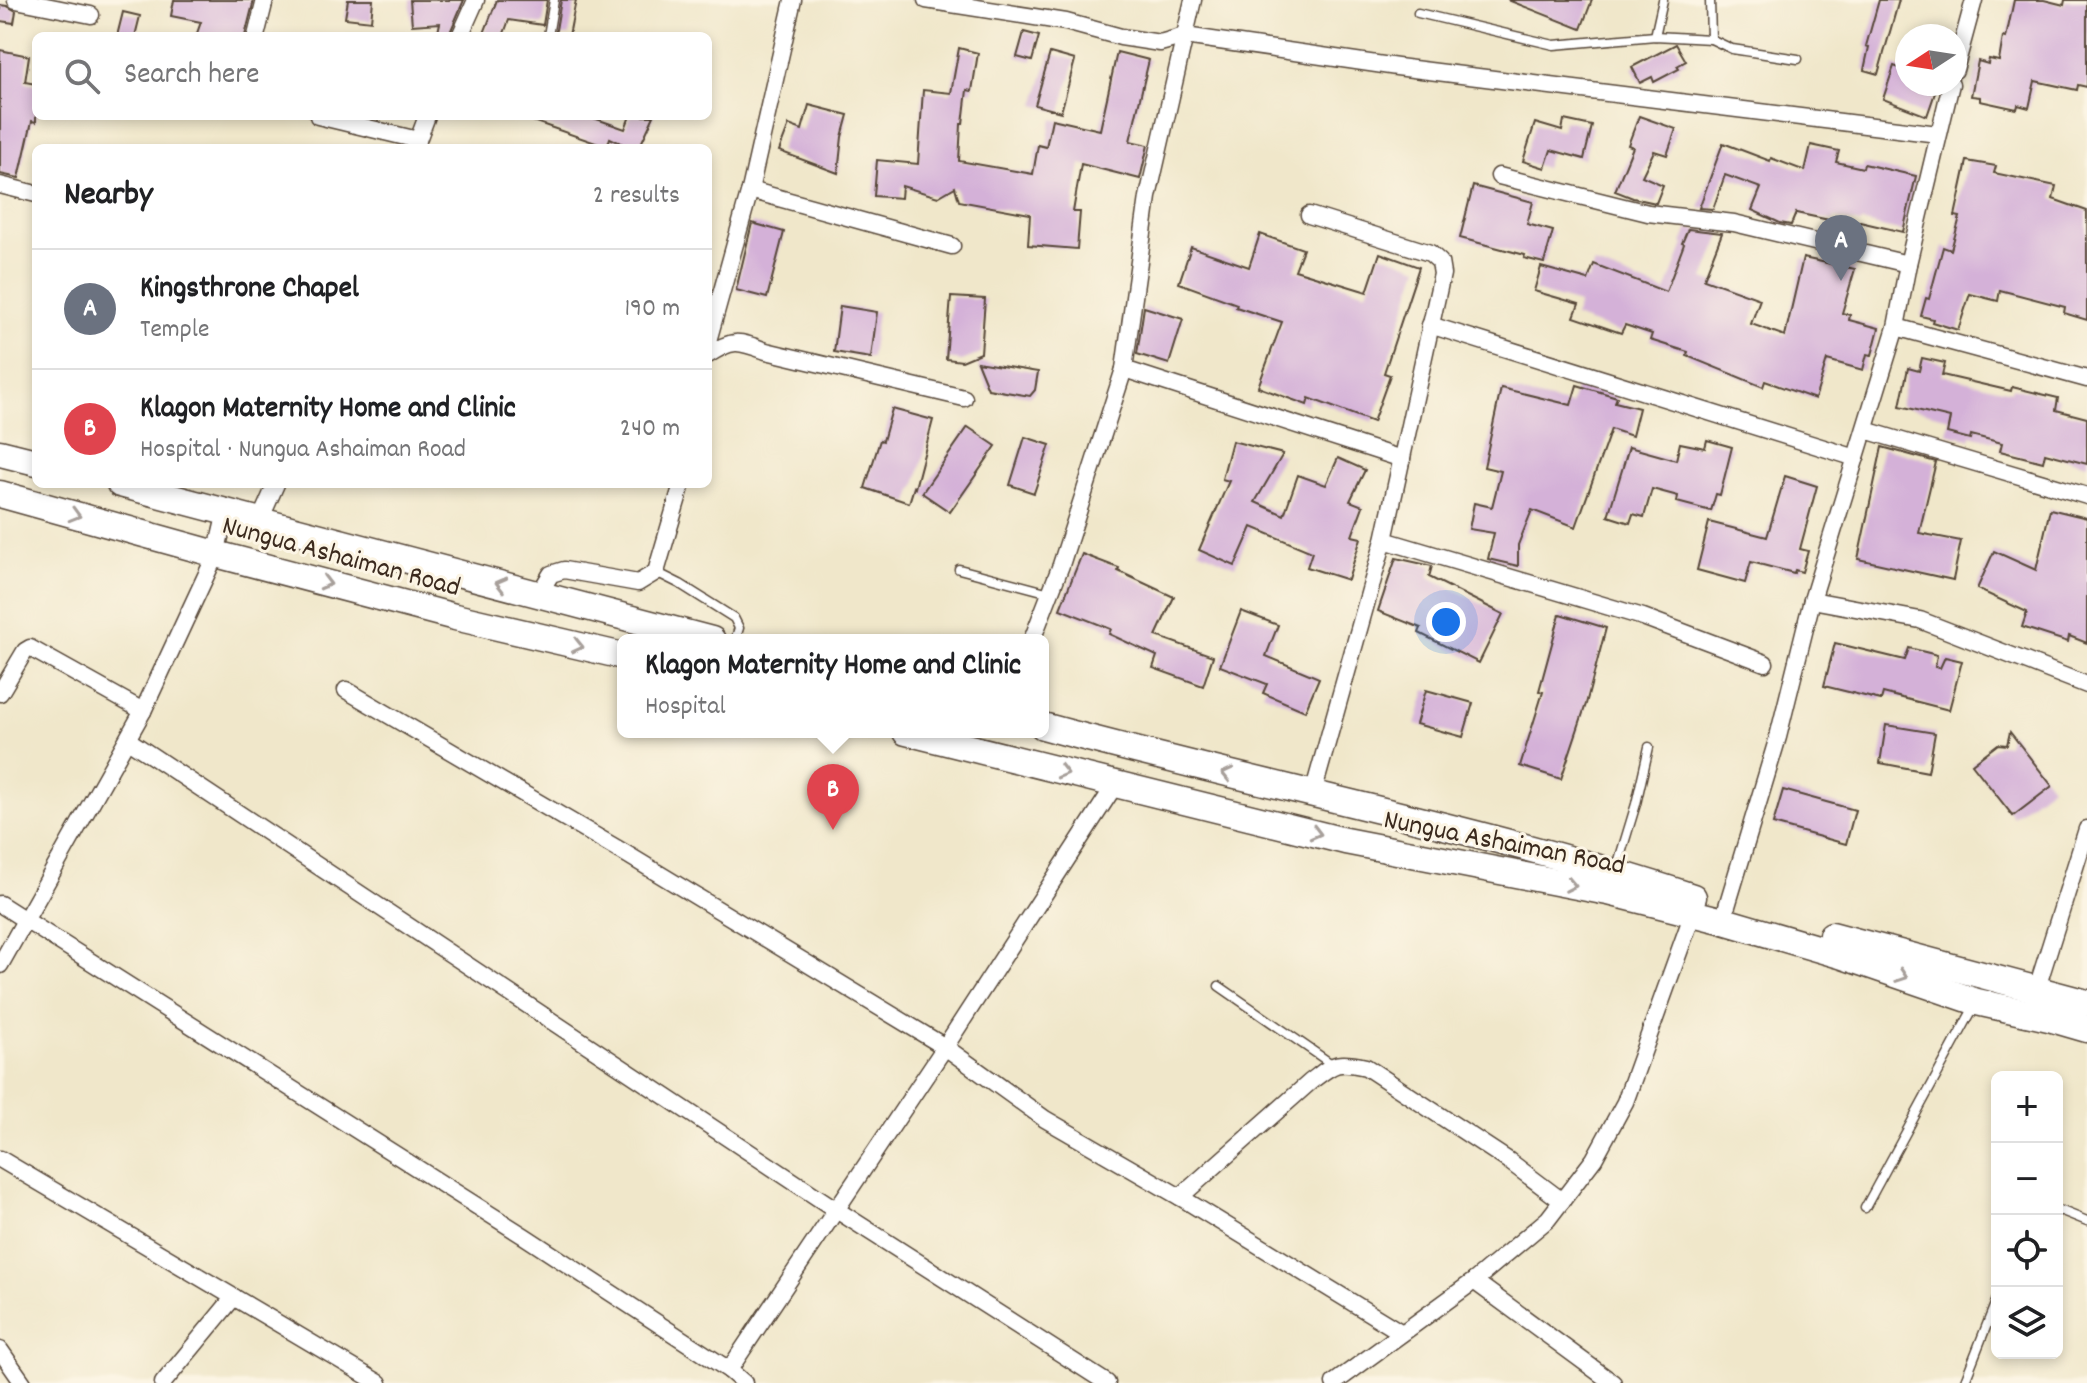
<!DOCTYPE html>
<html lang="en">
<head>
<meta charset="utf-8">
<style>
	:root { --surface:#fff; --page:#f2f2f2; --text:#202124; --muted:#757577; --line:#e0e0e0; --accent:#1f6fb2 }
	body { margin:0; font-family:Dekko,sans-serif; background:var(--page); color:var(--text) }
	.controls { position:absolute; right:24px; bottom:24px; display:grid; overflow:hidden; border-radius:12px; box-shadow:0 4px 12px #0003 }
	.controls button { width:72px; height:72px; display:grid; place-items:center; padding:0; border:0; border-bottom:2px solid var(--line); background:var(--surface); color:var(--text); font:40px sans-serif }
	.compass { position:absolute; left:1895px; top:24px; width:72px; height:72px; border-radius:50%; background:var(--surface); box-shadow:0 4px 12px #0003; rotate:258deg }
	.you { position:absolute; left:1446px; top:622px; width:28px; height:28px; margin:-20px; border:6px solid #fff; border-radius:50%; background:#1a73e8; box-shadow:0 0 0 12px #1a73e833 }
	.badge { display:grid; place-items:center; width:52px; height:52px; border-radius:50%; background:var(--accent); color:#fff; font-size:26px; font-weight:700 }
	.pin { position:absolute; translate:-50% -66px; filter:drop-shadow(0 2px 4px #0008) }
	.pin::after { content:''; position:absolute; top:42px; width:28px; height:24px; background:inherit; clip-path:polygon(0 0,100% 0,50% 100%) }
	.popup { position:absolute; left:617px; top:634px; width:432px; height:104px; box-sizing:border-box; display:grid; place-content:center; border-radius:12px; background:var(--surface); filter:drop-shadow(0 2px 6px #0005); font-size:26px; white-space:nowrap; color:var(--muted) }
	.popup b { font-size:30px; color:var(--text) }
	.popup::after { content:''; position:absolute; left:50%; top:100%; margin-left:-16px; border:16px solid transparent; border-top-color:var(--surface) }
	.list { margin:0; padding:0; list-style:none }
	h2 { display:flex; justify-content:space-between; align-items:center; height:104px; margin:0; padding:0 32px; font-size:34px }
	h2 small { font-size:26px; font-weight:400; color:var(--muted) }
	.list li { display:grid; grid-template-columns:52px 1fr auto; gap:24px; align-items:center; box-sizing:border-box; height:120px; padding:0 32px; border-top:2px solid var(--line) }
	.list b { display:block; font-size:30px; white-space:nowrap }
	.list p { margin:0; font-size:26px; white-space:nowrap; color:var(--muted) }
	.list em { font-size:26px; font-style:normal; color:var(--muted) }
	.icon { flex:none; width:44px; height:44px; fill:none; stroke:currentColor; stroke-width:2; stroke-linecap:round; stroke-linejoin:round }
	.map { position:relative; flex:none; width:2087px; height:1383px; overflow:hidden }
	.search { position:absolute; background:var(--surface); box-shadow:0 4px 12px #0003; left:32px; top:32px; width:680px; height:88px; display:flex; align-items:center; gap:20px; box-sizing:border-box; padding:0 28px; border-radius:12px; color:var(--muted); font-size:30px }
	.panel { position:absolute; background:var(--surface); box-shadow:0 4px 12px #0003; left:32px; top:144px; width:680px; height:344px; border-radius:12px }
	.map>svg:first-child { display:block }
</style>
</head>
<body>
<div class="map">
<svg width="2087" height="1383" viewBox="0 0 2087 1383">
	<rect width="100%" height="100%" fill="#fcf5e5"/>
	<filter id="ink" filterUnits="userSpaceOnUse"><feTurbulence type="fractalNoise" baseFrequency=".0125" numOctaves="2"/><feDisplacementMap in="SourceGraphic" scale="16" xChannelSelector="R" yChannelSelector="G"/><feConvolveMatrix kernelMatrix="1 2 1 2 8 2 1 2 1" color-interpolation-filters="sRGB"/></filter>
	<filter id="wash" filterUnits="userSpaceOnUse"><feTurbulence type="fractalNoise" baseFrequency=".006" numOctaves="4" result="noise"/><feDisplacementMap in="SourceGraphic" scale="32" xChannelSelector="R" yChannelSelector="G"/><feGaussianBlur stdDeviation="1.8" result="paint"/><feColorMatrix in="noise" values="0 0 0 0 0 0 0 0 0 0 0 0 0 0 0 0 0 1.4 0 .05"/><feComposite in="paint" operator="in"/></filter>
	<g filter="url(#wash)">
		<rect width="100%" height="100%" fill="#f0e7ca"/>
		<g id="blocks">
			<g fill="#d4b1d8">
				<polygon points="174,0 254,0 245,36 196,36 201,22 171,16"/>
				<polygon points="348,0 373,0 371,21 345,18"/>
				<polygon points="410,0 464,0 449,35 438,32 440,23 412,25"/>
				<polygon points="497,0 547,0 543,25 509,20 503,36 483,36"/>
				<polygon points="561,0 576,0 569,36 555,36"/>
				<polygon points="1508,0 1592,0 1581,29"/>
				<polygon points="1879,0 1899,0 1878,74 1864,70 1869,47 1866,46"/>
				<polygon points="2014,0 2044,0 2064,5 2065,0 2087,0 2087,87 2078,85 2077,90 2035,81 2029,108 2018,105 2017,109 1980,101 1980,97 1971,96 1978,61 1988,64 1989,59 1999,61 2003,37 2006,38"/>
				<polygon points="0,5 7,6 16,11 14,23 0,21"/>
				<polygon points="123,12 140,16 135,36 117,36"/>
				<polygon points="1024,32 1039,36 1032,61 1017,57"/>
				<polygon points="1676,44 1686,61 1677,66 1679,69 1654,82 1652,77 1640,83 1632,67"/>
				<polygon points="959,48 978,53 972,91 967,90 963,124 961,124 959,161 1033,174 1038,145 1046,147 1052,119 1100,130 1117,52 1149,60 1130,141 1148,145 1140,179 1081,164 1073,212 1080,212 1077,249 1028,245 1030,214 959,201 955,187 938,197 902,186 901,198 874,196 877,160 918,164 923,90 951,93"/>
				<polygon points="0,50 29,56 25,82 36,84 36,122 32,121 19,178 0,174"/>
				<polygon points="1050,53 1075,60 1061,112 1035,105"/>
				<polygon points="1894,66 1907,71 1907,84 1938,84 1927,116 1883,99"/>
				<polygon points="809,105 848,115 842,137 838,173 779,151 789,125 802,130"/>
				<polygon points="525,116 588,116 625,129 630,116 654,116 639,148 631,148 610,138 607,147 524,118"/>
				<polygon points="1639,116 1676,129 1667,155 1654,151 1642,176 1663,185 1656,203 1633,198 1615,191 1633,147 1628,145"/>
				<polygon points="1564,120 1592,126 1584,159 1551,150 1545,168 1523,161 1535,123 1562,131"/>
				<polygon points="1723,143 1770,161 1771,158 1805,171 1811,145 1839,151 1836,162 1863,168 1864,164 1916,176 1903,232 1860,222 1860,224 1835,218 1834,221 1796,213 1791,225 1780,223 1752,210 1761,188 1725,175 1713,209 1699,208"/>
				<polygon points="1967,161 1996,166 1994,173 2056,186 2053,199 2087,211 2087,320 2064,313 2065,307 2000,290 1998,301 1970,294 1958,330 1932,322 1933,319 1921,316 1926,298 1929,299 1943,247 1951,250 1960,217 1955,216"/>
				<polygon points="1473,186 1533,202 1527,224 1553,231 1544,263 1524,258 1525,255 1460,238"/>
				<polygon points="752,223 784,232 767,298 736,290"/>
				<polygon points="1688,229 1722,233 1704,279 1760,299 1751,324 1785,336 1803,258 1855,269 1842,313 1850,315 1849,320 1879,328 1872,355 1867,354 1863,370 1827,360 1815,399 1765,381 1763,387 1687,356 1688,352 1650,340 1652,334 1625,325 1621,333 1574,317 1579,304 1534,291 1541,267 1588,280 1594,264 1666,292 1684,244 1682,243"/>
				<polygon points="1260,234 1303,249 1295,270 1367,292 1380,253 1419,267 1384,373 1390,375 1373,422 1309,398 1307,405 1258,387 1282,322 1236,307 1237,304 1179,283 1191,247 1249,267"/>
				<polygon points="951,297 985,299 981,353 962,361 946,359"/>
				<polygon points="840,306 877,312 871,358 834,352"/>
				<polygon points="1144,307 1183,319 1169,364 1137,354"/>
				<polygon points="1922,358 1945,363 1942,375 2011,391 2012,387 2058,398 2056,410 2087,418 2087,464 2045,453 2043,462 2000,451 2002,443 1971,435 1970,439 1947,433 1950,418 1900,406 1908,368 1919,371"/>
				<polygon points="977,362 1038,372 1035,390 1030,396 988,389"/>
				<polygon points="1577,385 1617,397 1615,402 1639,408 1632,436 1611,429 1576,527 1532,510 1518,545 1518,566 1488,559 1494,533 1469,529 1474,503 1492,507 1501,471 1484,467 1501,388 1571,405"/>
				<polygon points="892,409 933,420 915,488 914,487 909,503 865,488 880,440 883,441"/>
				<polygon points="968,427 996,446 950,512 922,493"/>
				<polygon points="1025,437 1050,445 1034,493 1010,485"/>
				<polygon points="1707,440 1732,447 1720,495 1716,494 1711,511 1677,502 1678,496 1652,489 1644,517 1633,514 1630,523 1608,516 1629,447 1676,460 1680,443 1705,448"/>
				<polygon points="1232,441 1283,454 1255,502 1284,515 1298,475 1326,485 1338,458 1365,470 1350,501 1363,506 1352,536 1361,538 1348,580 1307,567 1312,552 1252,527 1235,566 1199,550 1229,481 1222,479"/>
				<polygon points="1882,447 1936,462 1919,533 1961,541 1953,580 1858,559"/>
				<polygon points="1785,476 1817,486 1800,549 1808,551 1802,572 1795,570 1794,573 1751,562 1745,583 1697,570 1709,522 1767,537"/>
				<polygon points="2050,509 2087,518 2087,643 2069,636 2068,642 2022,627 2027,612 1977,589 1994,551 2036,570"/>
				<polygon points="1082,554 1119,568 1118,571 1174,597 1156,636 1213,656 1203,686 1153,668 1157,656 1109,634 1111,629 1060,609"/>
				<polygon points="1396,558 1432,566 1429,577 1503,614 1479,663 1419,633 1421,628 1378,611"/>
				<polygon points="1241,611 1278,625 1266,656 1319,678 1305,711 1263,693 1267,684 1220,666"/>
				<polygon points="1560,614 1606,628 1586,704 1561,779 1520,766 1543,692 1539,691"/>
				<polygon points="1835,643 1905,660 1909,648 1937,655 1935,667 1940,668 1945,657 1962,661 1949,710 1883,693 1881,700 1824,686"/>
				<polygon points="1426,690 1473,703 1463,737 1416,724"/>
				<polygon points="1886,725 1935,733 1928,772 1880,763"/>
				<polygon points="2010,732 2052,786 2013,816 1972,764 1998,744 2007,745"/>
				<polygon points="1783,790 1855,810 1846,844 1773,824"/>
			</g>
		</g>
	</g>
	<g filter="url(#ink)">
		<use href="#blocks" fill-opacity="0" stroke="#564638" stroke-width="2"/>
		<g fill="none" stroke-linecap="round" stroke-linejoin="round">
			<defs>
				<g id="service">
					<polyline points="1710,0 1711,39"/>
					<polyline points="1418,13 1554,45 1655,36 1711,39 1732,49 1798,59"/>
					<polyline points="548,36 554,0"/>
					<polyline points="1655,36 1663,0"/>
					<polyline points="959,569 1050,593"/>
					<polyline points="656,572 680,584 734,618 739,628 735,640"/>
					<polyline points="1616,870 1636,804 1649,747"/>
					<polyline points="1219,986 1333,1065"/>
					<polyline points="1865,1208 1975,1005"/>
					<polyline points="2057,1211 2062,1211 2087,1221"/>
					<polyline points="1964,1383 1997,1299"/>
				</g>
				<g id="minor">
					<polyline points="16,0 91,15"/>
					<polyline points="926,0 1066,22 1121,37 1160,43 1185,36 1397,67 1938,134"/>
					<polyline points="256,36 265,0"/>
					<polyline points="460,36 476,0"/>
					<polyline points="1955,70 1974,0"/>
					<polyline points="318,116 418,140"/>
					<polyline points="415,148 427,116"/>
					<polyline points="1499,176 1648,213 1734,223 1908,264"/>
					<polyline points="0,185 36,194"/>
					<polyline points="750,190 952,246"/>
					<polyline points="1309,215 1430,253 1440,262 1442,274 1384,540 1313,793"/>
					<polyline points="1430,325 1856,458"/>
					<polyline points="1896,327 2087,379"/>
					<polyline points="708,341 750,190 793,0"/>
					<path d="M708 355C733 338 739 341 766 351L964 398"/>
					<polyline points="1124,369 1402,459"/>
					<polyline points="1865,430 2087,496"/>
					<polyline points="260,520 276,484"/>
					<polyline points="1384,540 1643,617 1765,663"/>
					<polyline points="539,594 551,574 564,570 638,583 656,572 682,484"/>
					<polyline points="1812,600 1920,620 2087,685"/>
					<polyline points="1032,640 1061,565 1124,369 1148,197 1193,0"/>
					<polyline points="346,690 623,852 945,1047 1045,1119 1180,1197 1402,1333"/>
					<polyline points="0,693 25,651 30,648 143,711"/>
					<polyline points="128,740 835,1209 1107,1383"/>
					<polyline points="0,904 524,1236 729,1370 744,1383"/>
					<polyline points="1727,906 1778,737 1812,600 1896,327 1908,264 1951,84"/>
					<polyline points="0,965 143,711 216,554 226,512"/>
					<polyline points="2036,991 2087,829"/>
					<polyline points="0,1159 379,1383"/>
					<path d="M1180 1197 1310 1082C1334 1064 1335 1060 1366 1067L1509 1161 1562 1201"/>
					<polyline points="1474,1281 1613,1383"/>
					<polyline points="0,1350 23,1383"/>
					<polyline points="729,1370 945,1047 1115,785"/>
					<polyline points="163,1383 234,1297"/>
					<polyline points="1334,1383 1474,1281 1548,1219 1594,1159 1625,1102 1693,913 1694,906"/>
				</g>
				<g id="primary">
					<polyline points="0,453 36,462"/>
					<polyline points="120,484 712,640"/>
					<polyline points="0,494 216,554 455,617 623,656"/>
					<path d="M1043 726C1259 785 1480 827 1693 897"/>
					<polyline points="906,732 1345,841 1608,892 1724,921 1840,955 1977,1002 2049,1018 2087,1029"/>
					<polyline points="1832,935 2087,1003"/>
				</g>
			</defs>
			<use href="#service" stroke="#564638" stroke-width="11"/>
			<use href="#minor" stroke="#564638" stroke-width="19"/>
			<use href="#primary" stroke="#564638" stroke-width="29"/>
			<use href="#service" stroke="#fff" stroke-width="8"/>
			<use href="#minor" stroke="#fff" stroke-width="16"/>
			<use href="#primary" stroke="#fff" stroke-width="26"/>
		</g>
		<defs><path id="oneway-chevron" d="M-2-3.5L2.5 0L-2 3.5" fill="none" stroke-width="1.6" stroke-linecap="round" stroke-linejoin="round" transform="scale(2)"/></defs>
		<g stroke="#a79f9a">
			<use href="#oneway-chevron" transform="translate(75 515) rotate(16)"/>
			<use href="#oneway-chevron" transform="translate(326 583) rotate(15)"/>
			<use href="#oneway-chevron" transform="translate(501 584) rotate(-166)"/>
			<use href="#oneway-chevron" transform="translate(578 646) rotate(13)"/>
			<use href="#oneway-chevron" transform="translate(1063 772) rotate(14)"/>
			<use href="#oneway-chevron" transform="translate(1227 774) rotate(-167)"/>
			<use href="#oneway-chevron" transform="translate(1316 833) rotate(15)"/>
			<use href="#oneway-chevron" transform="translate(1571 885) rotate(11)"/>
			<use href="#oneway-chevron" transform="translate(1902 976) rotate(19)"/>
		</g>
	</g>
	<g text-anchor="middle" stroke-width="6" stroke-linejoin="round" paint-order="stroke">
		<g font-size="28" fill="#3b2a1e" stroke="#fcf5e5">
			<text transform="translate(342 554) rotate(15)" y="10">Nungua Ashaiman Road</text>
			<text transform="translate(1505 840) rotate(11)" y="10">Nungua Ashaiman Road</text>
		</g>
	</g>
</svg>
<div class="controls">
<button>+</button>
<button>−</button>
<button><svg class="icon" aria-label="locate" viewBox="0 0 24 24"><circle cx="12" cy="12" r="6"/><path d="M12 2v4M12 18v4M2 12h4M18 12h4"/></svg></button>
<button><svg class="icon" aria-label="layers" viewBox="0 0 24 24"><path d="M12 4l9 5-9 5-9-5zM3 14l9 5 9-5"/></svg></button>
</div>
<svg class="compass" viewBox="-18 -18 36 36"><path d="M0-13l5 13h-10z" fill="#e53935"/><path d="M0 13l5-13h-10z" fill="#757577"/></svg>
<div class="you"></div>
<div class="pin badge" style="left:1841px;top:281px;background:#6b7280">A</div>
<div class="pin badge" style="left:833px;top:830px;background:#e0444e">B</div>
<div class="popup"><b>Klagon Maternity Home and Clinic</b>Hospital</div>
<div class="search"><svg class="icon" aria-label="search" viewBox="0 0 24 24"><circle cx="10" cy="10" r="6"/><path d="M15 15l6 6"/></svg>Search here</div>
<section class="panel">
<h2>Nearby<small>2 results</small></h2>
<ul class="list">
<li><span class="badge" style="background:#6b7280">A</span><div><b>Kingsthrone Chapel</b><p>Temple</p></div><em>190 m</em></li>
<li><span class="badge" style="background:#e0444e">B</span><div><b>Klagon Maternity Home and Clinic</b><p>Hospital · Nungua Ashaiman Road</p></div><em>240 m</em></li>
</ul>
</section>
</div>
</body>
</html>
